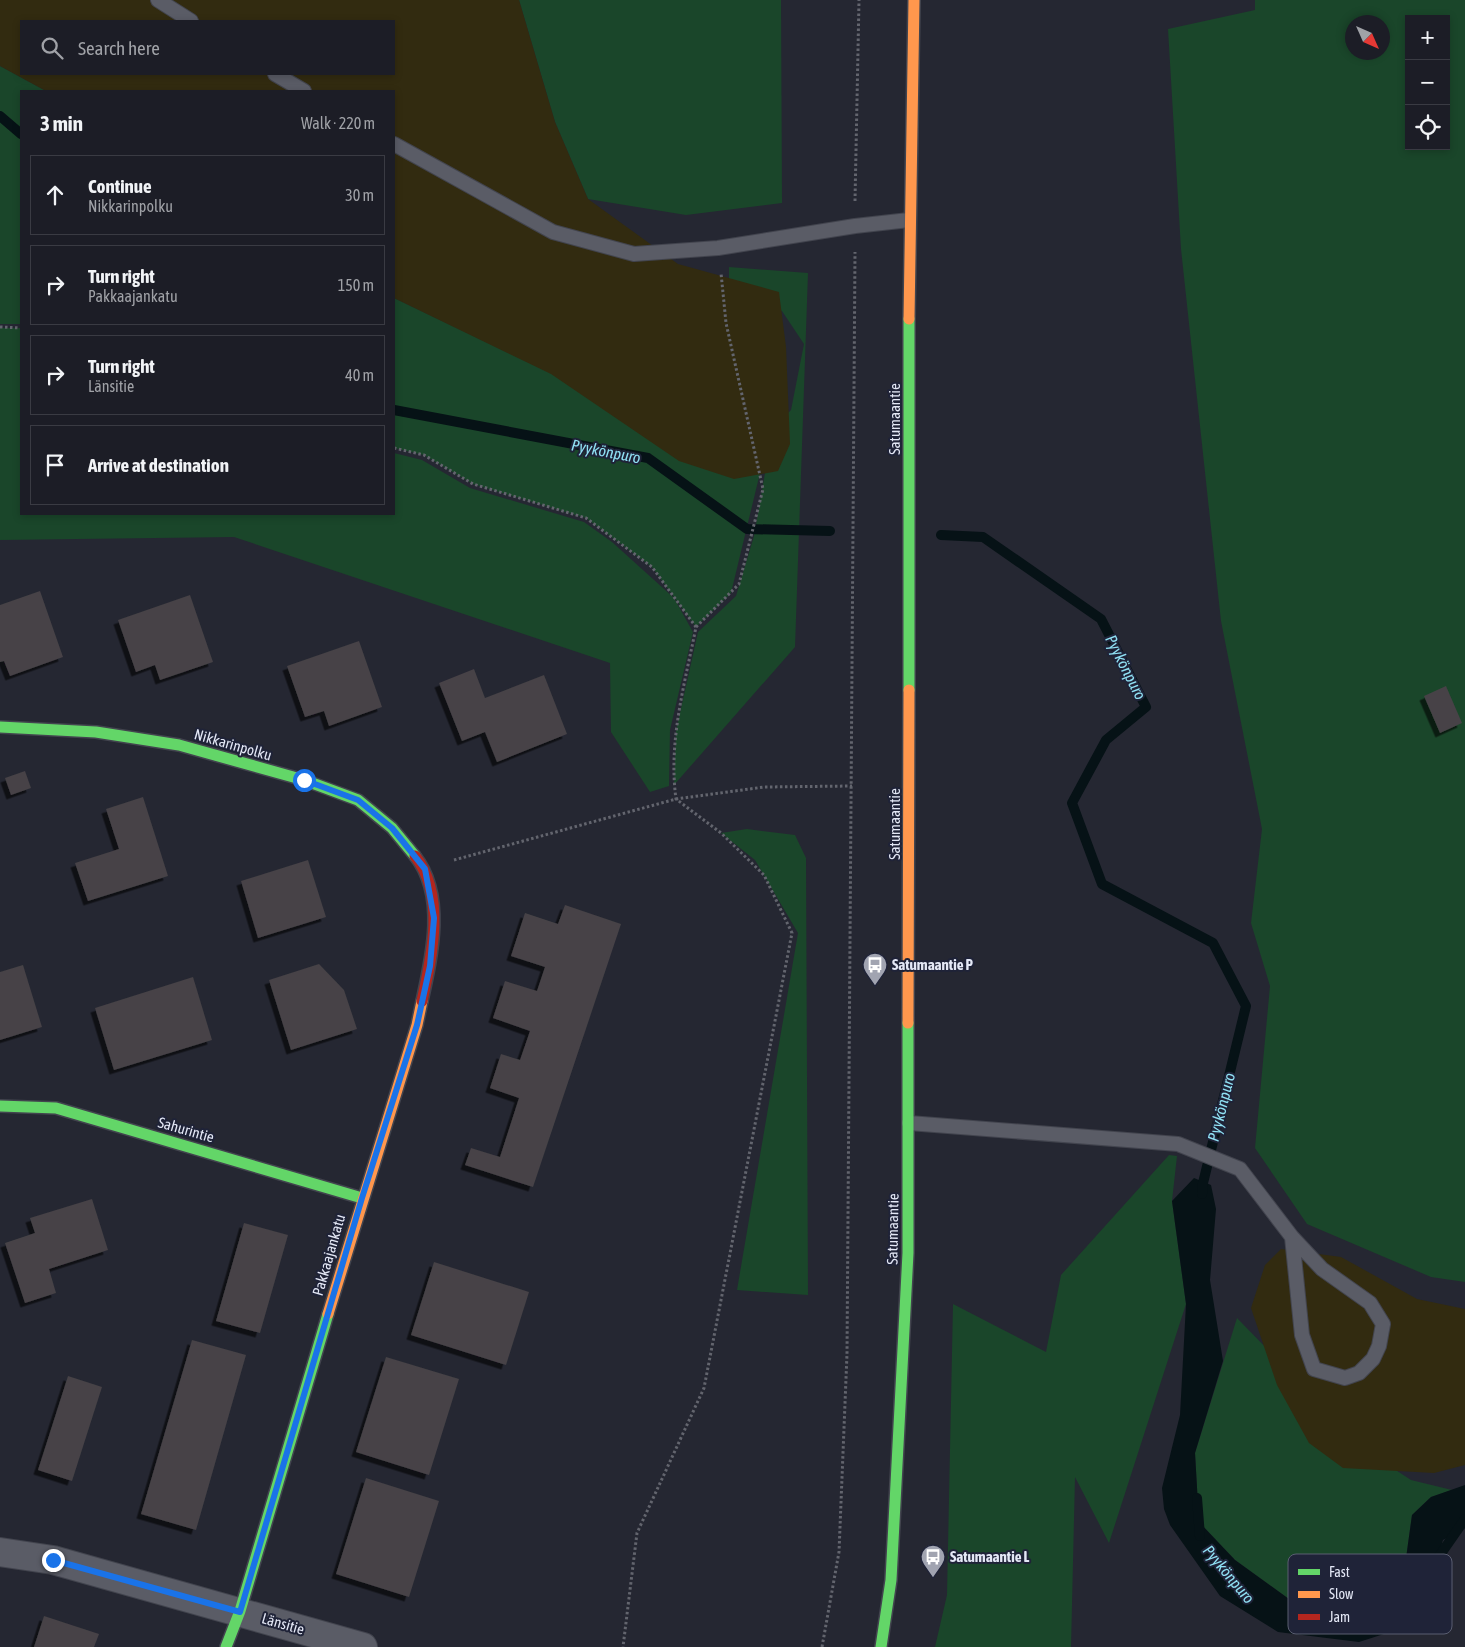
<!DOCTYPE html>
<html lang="en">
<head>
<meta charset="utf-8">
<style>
	:root { --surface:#1c1d26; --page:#25262e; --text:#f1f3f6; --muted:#a0a2a7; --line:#3a3b43 }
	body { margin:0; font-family:"Asap Condensed",sans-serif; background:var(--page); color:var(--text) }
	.controls { position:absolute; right:15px; top:15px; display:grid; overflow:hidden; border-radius:0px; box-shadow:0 2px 8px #0003 }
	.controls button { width:45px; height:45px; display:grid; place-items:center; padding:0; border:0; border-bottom:1px solid var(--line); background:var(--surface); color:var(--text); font:25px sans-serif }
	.compass { position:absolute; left:1345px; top:15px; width:45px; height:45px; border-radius:50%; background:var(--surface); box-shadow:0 2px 8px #0003; rotate:135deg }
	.stop { position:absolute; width:15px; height:15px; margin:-11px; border:4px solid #1a73e8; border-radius:50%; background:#fff }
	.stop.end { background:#1a73e8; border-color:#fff; box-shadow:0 1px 5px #0008 }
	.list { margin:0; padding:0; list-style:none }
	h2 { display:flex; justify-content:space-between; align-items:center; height:65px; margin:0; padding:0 20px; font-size:21px }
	h2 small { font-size:16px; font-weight:400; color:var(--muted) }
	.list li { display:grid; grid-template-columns:32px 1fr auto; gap:15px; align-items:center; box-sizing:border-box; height:80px; margin:0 10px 10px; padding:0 10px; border:1px solid var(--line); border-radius:0px }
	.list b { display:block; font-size:19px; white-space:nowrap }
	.list p { margin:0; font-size:16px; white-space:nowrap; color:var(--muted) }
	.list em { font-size:16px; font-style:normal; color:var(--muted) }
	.icon { flex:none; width:28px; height:28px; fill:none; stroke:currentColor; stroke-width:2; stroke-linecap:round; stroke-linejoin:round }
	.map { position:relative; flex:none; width:1465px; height:1647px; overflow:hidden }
	.search { position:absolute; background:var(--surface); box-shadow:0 2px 8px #0003; left:20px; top:20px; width:375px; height:55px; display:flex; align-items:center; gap:12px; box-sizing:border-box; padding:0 18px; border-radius:0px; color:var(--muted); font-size:19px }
	.panel { position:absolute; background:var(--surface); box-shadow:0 2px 8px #0003; left:20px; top:90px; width:375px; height:425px; border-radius:0px }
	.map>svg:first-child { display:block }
</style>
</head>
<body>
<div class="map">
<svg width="1465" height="1647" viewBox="0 0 1465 1647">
	<defs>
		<filter id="shadow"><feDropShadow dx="-4.5" dy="4.5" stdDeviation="0" flood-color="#0009"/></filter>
	</defs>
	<rect width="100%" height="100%" fill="#252732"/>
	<g fill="#1a462a" fill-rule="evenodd">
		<polygon points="519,0 781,0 782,203 686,215 588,199 555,122"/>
		<path d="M1255 0H1465V1282L1431 1277 1307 1224 1255 1148 1270 986 1251 923 1262 829 1221 621 1181 249 1168 29 1255 10ZM1409 19H1446V146H1409ZM1352 22H1382V52H1352Z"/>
		<polygon points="0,66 46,91 21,91 21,324 0,324"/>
		<polygon points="729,267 808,273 795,647 674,785 676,731 698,632 736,596 754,536 765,473 758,444 791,410 804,344 782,311 729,298"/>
		<polygon points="394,298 760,473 731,593 696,627 652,567 586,518 473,484 424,455 394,448"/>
		<polygon points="0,328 21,328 21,514 394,514 394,453 422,460 470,488 584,522 612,542 674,598 693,632 670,730 669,786 650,792 611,732 610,663 234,537 0,540"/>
		<polygon points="747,829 795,835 806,858 808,1295 737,1290 798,933 755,860 721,833"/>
		<polygon points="1169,1155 1177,1156 1172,1201 1186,1304 1109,1543 1075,1477 1071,1647 935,1647 947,1595 953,1304 1046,1352 1061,1275"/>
		<polygon points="1237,1318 1365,1450 1411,1480 1452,1490 1431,1497 1412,1515 1403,1580 1385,1600 1360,1612 1300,1607 1235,1560 1199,1522 1195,1453"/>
	</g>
	<g fill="#322b10" fill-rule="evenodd">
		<path d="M0 0H519L555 122 588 199 678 264 779 292 786 347 790 444 778 471 734 479 679 461 551 374 394 298V91H46L0 66ZM21 21H394V74H21Z"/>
		<polygon points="1281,1249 1341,1257 1417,1299 1465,1309 1465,1465 1434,1473 1343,1468 1309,1443 1277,1385 1251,1308 1265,1265"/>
	</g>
	<polygon fill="#061216" points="1194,1178 1211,1185 1216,1209 1210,1280 1223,1361 1195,1453 1199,1522 1235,1560 1300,1607 1360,1612 1385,1600 1403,1580 1412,1515 1431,1497 1465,1485 1465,1528 1443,1540 1426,1598 1387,1633 1359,1642 1278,1632 1220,1596 1170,1525 1164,1509 1162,1488 1180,1415 1186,1304 1172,1201"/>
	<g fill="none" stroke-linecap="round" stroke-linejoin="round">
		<g stroke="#061216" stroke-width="10">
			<polyline points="0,116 21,134"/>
			<polyline points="394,410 648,458 747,529 830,531"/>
			<polyline points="941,535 983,537 1101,619 1146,707 1106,740 1072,803 1102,884 1213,943 1246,1006 1203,1183 1202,1194"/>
			<polyline points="1197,1498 1200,1536"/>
			<polyline points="1431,1568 1465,1519"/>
		</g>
	</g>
	<g fill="#464246" filter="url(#shadow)">
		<polygon points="40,591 63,657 10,676 4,661 0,662 0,605"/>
		<polygon points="190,595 213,662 160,680 155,665 136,672 118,620"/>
		<polygon points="359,641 382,707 329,726 324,711 305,717 287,666"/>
		<polygon points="474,669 485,698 544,675 567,734 497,762 485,732 462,741 439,683"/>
		<polygon points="1446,686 1462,723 1440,733 1424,696"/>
		<polygon points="25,771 31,788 11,795 5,778"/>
		<polygon points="143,797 168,876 88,901 75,863 119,849 106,809"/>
		<polygon points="308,860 326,917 258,938 241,881"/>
		<polygon points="565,905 621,924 533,1187 465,1165 471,1148 500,1157 519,1098 490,1088 501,1054 520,1060 530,1031 493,1018 505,981 537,991 545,967 511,956 525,913 558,924"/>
		<polygon points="319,964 344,990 357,1029 291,1050 269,980"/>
		<polygon points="23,965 42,1027 0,1040 0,972"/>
		<polygon points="193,977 212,1040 114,1070 95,1008"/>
		<polygon points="92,1199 108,1250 49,1269 56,1293 25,1303 5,1243 35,1233 30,1218"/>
		<polygon points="244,1223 288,1235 260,1333 216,1321"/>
		<polygon points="434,1262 529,1292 506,1365 411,1335"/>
		<polygon points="192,1340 246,1355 196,1530 141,1514"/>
		<polygon points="386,1357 459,1379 429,1475 356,1452"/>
		<polygon points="68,1376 102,1387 72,1481 38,1470"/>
		<polygon points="366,1478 439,1501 409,1597 336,1574"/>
		<polygon points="44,1616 99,1634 94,1647 34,1647"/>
	</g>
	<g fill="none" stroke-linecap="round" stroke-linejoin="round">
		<defs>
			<g id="lane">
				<polyline points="158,0 191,21"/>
				<polyline points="275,74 304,91"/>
				<polyline points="394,144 553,232 634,254 718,248 855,226 909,220"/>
				<polyline points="909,1123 1178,1144 1240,1169 1292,1237 1302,1335 1314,1369 1345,1378 1359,1373 1373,1359 1379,1346 1383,1324 1370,1303 1322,1269 1292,1237"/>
			</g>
			<polyline id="street" points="0,1552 53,1560 363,1647"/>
			<g id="fast">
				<polyline points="909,690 909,319"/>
				<polyline points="0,727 96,732 179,745 304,780 358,800 392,828 415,856"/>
				<polyline points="0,1106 56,1108 362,1198"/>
				<polyline points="226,1647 240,1611 328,1314"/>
				<polyline points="881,1647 891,1580 908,1253 908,1023"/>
			</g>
			<g id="slow">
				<polyline points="909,319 914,0"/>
				<polyline points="908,1023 909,690"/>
				<polyline points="328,1314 417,1025 422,1001"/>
			</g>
			<path id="jam" d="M415 856C446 895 432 956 422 1001"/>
		</defs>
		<use href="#lane" stroke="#42444e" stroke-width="16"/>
		<use href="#street" stroke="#42444e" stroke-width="30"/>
		<use href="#fast" stroke="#42444e" stroke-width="14"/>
		<use href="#slow" stroke="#42444e" stroke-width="14"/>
		<use href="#jam" stroke="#42444e" stroke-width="14"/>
		<g stroke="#63656e" stroke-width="3" stroke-dasharray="2.5 2.5" stroke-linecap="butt">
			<polyline points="855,201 859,0"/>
			<polyline points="0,327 21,328"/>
			<path d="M394 448 424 455 473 484 586 518 652 567 696 627C685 683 668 741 676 799L721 833 764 875 792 933 704 1388 637 1533 623 1647"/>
			<polyline points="696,627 739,584 763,489 726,323 721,273"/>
			<polyline points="454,860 676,799 764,787 852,786"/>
			<polyline points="822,1647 839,1552 847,1354 855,252"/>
		</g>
		<use href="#lane" stroke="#5a5c66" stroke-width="14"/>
		<use href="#street" stroke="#5a5c66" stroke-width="28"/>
		<use href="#fast" stroke="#63d668" stroke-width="11"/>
		<use href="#slow" stroke="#ff974d" stroke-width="11"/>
		<use href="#jam" stroke="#b3261e" stroke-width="11"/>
	</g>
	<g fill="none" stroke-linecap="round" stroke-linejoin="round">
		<polyline stroke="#1a73e8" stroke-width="6" points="53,1560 240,1612 362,1198 417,1025 430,966 434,918 425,869 392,828 358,800 304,780"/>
	</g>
	<defs>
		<symbol id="bus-pin" viewBox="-11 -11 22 30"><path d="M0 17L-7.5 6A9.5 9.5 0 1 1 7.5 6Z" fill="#a1a4b1" stroke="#1f2338"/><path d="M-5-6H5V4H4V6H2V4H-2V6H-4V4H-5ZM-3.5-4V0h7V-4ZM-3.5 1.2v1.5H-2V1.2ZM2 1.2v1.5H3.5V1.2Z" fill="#fff"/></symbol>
	</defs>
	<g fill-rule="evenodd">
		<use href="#bus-pin" x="861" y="951" width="28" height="38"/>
		<use href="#bus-pin" x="919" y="1543" width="28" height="38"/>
	</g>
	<g text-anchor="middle" stroke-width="4" stroke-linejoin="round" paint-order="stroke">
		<g font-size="15" fill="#e4e8f6" stroke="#1f2338">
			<text transform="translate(895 419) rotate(-90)" y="5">Satumaantie</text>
			<text transform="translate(233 745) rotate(16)" y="5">Nikkarinpolku</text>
			<text transform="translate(895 824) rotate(-90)" y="5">Satumaantie</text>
			<text transform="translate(186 1130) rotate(16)" y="5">Sahurintie</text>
			<text transform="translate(893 1229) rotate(-89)" y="5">Satumaantie</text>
			<text transform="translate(329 1255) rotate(-74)" y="5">Pakkaajankatu</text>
			<text transform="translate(283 1624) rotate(16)" y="5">Länsitie</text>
		</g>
		<g font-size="15" font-weight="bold" fill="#e4e8f6" stroke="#1f2338" text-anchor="start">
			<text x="892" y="970">Satumaantie P</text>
			<text x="950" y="1562">Satumaantie L</text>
		</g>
		<g font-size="16" font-style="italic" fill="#90e1f4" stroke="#1f2338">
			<text transform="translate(606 451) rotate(11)" y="6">Pyykönpuro</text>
			<text transform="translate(1126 667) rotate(63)" y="6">Pyykönpuro</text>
			<text transform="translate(1221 1107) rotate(-76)" y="6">Pyykönpuro</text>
			<text transform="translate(1229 1574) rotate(50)" y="6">Pyykönpuro</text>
		</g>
	</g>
	<rect x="1288" y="1554" width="164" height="80" rx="8" fill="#1f2338" stroke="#5a5e71" stroke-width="1"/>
	<rect x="1298" y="1569" width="22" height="6" fill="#63d668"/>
	<rect x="1298" y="1591" width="22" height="7" fill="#ff974d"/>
	<rect x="1298" y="1614" width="22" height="6" fill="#b3261e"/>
	<g font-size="14" fill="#e4e8f6">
		<text x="1329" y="1577">Fast</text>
		<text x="1329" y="1599">Slow</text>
		<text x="1329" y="1622">Jam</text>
	</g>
</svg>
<div class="controls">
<button>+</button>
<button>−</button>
<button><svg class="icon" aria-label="locate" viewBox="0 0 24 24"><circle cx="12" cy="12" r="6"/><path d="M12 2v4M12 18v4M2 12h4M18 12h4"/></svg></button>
</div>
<svg class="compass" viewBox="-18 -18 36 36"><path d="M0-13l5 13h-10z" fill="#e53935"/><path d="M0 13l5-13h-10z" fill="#a0a2a7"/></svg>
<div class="stop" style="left:304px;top:780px"></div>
<div class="stop end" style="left:53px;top:1560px"></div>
<div class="search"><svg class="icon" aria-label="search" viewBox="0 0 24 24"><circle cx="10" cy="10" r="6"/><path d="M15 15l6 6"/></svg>Search here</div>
<section class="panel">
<h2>3 min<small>Walk · 220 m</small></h2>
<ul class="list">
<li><svg class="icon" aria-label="ahead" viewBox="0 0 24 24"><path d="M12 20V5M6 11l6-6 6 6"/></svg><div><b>Continue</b><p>Nikkarinpolku</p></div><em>30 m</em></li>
<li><svg class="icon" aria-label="right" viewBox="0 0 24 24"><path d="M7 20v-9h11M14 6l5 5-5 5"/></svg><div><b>Turn right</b><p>Pakkaajankatu</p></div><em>150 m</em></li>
<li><svg class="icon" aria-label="right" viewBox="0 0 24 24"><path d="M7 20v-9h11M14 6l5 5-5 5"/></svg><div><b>Turn right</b><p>Länsitie</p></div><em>40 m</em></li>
<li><svg class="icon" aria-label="arrive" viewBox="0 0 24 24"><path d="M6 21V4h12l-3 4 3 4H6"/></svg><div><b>Arrive at destination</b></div></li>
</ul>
</section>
</div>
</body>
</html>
